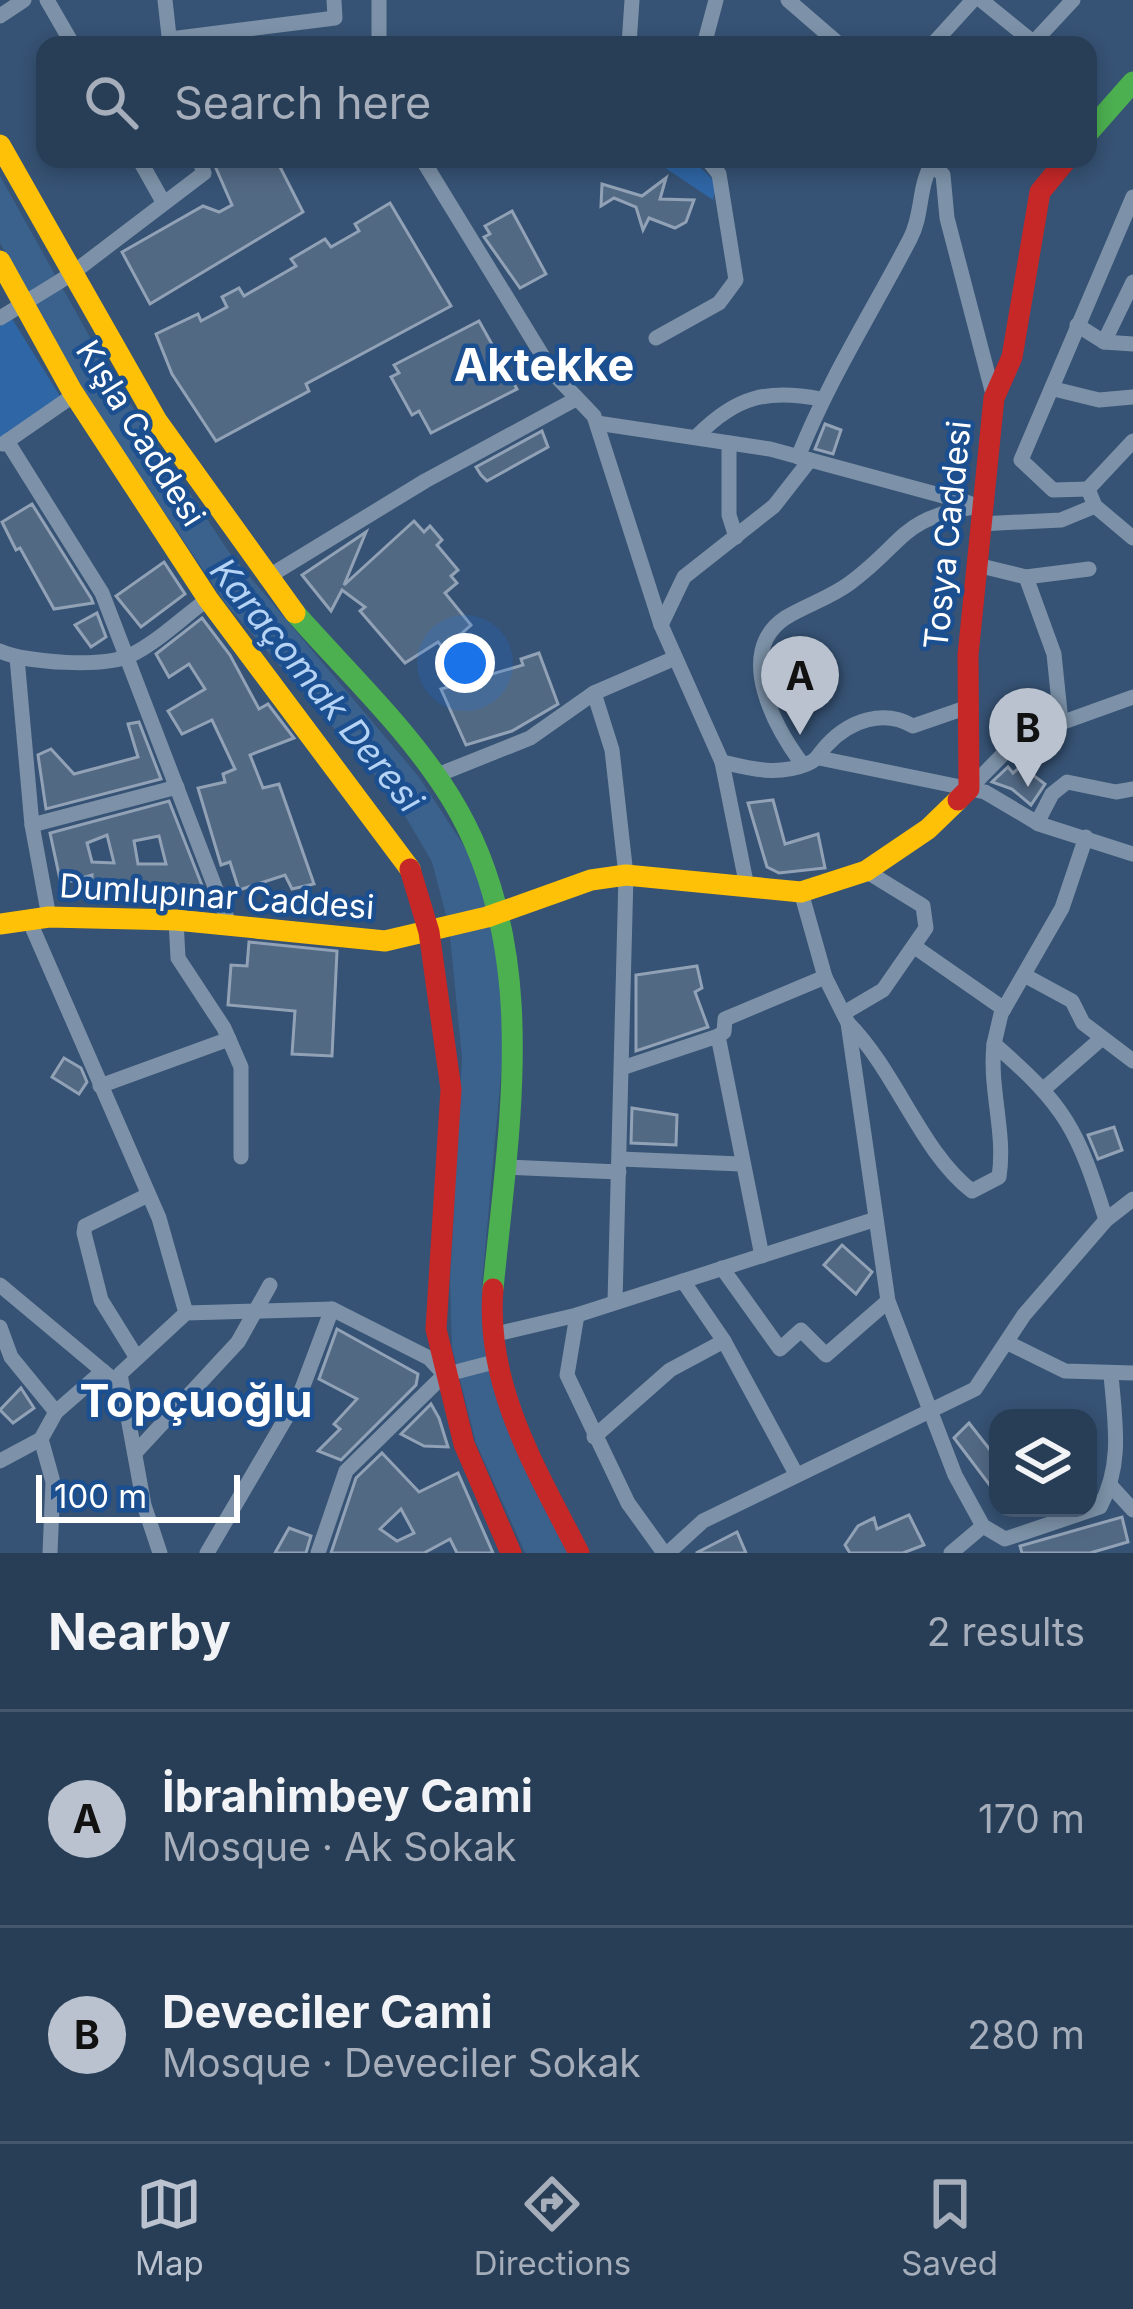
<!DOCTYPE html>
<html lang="en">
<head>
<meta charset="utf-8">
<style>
	:root { --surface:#283e57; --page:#30455d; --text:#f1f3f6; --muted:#a5aeba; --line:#44576d; --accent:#b9c2ce }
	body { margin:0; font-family:Inter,sans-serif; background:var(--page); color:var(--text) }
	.controls { position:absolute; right:36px; bottom:36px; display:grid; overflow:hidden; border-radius:24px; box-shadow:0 6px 18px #0003 }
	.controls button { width:108px; height:108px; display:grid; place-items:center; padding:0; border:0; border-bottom:3px solid var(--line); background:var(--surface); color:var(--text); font:60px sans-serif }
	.scale { position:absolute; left:36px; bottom:30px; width:204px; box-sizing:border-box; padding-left:12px; border:6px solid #fff; border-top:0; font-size:33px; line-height:42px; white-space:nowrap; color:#fff; -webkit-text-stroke:9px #1b4f8f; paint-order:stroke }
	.you { position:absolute; left:465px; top:663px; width:42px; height:42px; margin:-30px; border:9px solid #fff; border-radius:50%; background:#1a73e8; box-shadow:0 0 0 18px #1a73e833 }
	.badge { display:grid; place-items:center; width:78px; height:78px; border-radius:50%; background:var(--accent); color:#111; font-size:39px; font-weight:700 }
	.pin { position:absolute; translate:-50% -99px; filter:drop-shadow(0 3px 6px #0008) }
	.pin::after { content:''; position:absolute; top:63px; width:42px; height:36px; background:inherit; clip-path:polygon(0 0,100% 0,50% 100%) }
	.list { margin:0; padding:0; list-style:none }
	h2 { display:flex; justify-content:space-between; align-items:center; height:156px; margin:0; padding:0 48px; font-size:51px }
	h2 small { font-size:39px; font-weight:400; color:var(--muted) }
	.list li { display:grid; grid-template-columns:78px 1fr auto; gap:36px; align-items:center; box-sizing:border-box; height:216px; padding:0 48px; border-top:3px solid var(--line) }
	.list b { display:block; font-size:45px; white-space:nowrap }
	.list p { margin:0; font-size:39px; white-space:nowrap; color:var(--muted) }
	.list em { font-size:39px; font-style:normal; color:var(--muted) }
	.icon { flex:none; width:66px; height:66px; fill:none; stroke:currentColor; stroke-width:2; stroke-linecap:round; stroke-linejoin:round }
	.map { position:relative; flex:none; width:1133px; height:1553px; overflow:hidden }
	.search { position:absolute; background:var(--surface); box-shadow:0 6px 18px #0003; left:36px; right:36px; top:36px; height:132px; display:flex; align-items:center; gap:30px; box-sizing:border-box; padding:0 42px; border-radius:24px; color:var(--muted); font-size:45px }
	.sheet { height:588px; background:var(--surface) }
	nav { display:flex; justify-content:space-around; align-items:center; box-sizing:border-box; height:168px; border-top:3px solid var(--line); background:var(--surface); font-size:33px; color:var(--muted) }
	nav a { display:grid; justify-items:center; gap:6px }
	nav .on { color:var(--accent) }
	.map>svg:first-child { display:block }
</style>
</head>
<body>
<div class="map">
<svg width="1133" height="1553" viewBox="0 0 1133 1553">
	<rect width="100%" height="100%" fill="#365274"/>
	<g fill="#2f66a5">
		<polygon points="652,159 691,159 717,183 713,200"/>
		<polygon points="11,317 63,401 0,446 0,326"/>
	</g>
	<polygon fill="#3b618d" points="0,176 110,373 229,552 419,777 468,852 484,894 500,972 503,1052 482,1284 567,1553 525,1553 476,1443 452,1348 450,1282 462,1058 449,927 432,862 394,797 226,604 82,390 0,243"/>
	<g fill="#526984" stroke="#92a2b6" stroke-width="3" fill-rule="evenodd">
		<polygon points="212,159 276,159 303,212 150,304 122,252 203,206 219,212 232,205"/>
		<polygon points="666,178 660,199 694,200 686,222 675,228 649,218 643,230 636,207 614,198 601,206 602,184 642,196"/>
		<polygon points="390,203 451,306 306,384 309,391 216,441 172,374 156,334 198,314 201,321 227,307 222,297 239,288 244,296 296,266 291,259 325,239 331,247 359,231 355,224"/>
		<polygon points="512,211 546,274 520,288 484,237 490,234 485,226"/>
		<polygon points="479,321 517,389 431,433 419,411 412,415 391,377 399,373 394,365"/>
		<polygon points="825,424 841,430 833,454 815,449"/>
		<polygon points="542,431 548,447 487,481 481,475 476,467"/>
		<polygon points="32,504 91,598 93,603 54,609 20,548 16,550 2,522"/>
		<polygon points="414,521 424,532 430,526 442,540 437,545 458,570 451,576 457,583 445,593 471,625 444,649 438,642 405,663 360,611 365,607 342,590 331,611 302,575 366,532 344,585"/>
		<polygon points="164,562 185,594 141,627 116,596"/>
		<polygon points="97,613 106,637 91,647 75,625"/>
		<polygon points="202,618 230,655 259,709 268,704 294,738 250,755 263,788 279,784 314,884 292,889 285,875 239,890 230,862 221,865 198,788 225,782 223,774 235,769 212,720 182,734 168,711 205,689 189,664 169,677 156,654"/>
		<polygon points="539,653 558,704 512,731 466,745 441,689 523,665 521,659"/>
		<polygon points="139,722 161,779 46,809 38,755 51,749 74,774 138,757 128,724"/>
		<polygon points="1021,766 1045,784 1031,805 1012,789 992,782 1008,767 1013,773"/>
		<polygon points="773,800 785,844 818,834 825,868 779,873 767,867 748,803"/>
		<path d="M169 801 210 906 91 898 92 875 61 884 50 833ZM107 835 114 863 92 862 87 843ZM159 836 166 864H138L134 841Z"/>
		<polygon points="249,942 337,951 332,1056 292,1054 295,1011 228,1005 231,965 247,966"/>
		<polygon points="697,966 702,988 695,992 708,1027 636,1051 636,975"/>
		<polygon points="64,1058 81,1068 87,1082 79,1094 52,1077"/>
		<polygon points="632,1108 677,1115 676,1145 631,1143"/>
		<polygon points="1114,1127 1122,1150 1098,1159 1088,1135"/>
		<polygon points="842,1245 872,1272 856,1294 824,1265"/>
		<polygon points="337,1329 418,1374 416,1385 341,1460 318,1451 340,1429 334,1424 357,1399 319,1379"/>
		<polygon points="21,1388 34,1408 13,1423 0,1410"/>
		<polygon points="431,1404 439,1418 448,1447 424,1446 401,1434"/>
		<polygon points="969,1423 998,1460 998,1496 954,1438"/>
		<path d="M382 1453 419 1492 458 1473 493 1553H457L450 1539 424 1553H331L356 1478ZM401 1509 414 1533 397 1541 380 1529Z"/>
		<polygon points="909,1515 924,1545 903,1553 850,1553 845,1545 858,1526 874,1518 877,1529"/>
		<polygon points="1122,1517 1128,1542 1090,1553 1022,1553 1020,1546"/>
		<polygon points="289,1528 311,1536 306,1553 275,1553"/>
		<polygon points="737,1532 746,1553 696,1553"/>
	</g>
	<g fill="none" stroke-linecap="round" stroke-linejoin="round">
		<g stroke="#7d92a8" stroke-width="15">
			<polyline points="47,0 73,45"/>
			<polyline points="165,0 170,45"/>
			<polyline points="379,0 379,45"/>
			<polyline points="788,0 840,45"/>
			<polyline points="981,0 1033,42"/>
			<polyline points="0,16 24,0"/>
			<polyline points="170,39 335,18 334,0"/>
			<polyline points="629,45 632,0"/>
			<polyline points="704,45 716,0"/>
			<polyline points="932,45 973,0"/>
			<polyline points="1031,45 1073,0"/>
			<polyline points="139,159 162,200"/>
			<polyline points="422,159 553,373 594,416 661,625 722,762 747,887"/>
			<polyline points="928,159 943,175 947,218 994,398"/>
			<polyline points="0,318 70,275 204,173 199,159"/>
			<polyline points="1077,325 1104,342 1133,344"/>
			<polyline points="656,338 719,303 736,280 719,174 707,159"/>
			<polyline points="1104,342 1133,282"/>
			<polyline points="1054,389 1099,400 1133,397"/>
			<polyline points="597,423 770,449 969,503"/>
			<path d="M698 435C737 396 767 389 821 399"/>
			<polyline points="7,441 102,593 230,926"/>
			<polyline points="1133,441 1088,489 1095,506 1133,538"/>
			<polyline points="729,443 729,515 736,537"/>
			<polyline points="3,444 74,395"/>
			<path d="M798 457C829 379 872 312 910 239 924 213 917 184 935 159"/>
			<polyline points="1088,489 1053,490 1021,460 1133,197"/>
			<polyline points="979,524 1061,520 1095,506"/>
			<polyline points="977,565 1026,577 1089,569"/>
			<polyline points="1026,577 1054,654 1061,722"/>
			<polyline points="266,578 425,481 576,399"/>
			<polyline points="661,625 684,577 774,506 810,460"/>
			<path d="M0 651C27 663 104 668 131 655 158 642 184 616 208 599"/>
			<polyline points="17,658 32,825 49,917"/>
			<polyline points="594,693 612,750 626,875 615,1302"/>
			<polyline points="819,758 985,792 1039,824 1133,854"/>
			<path d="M722 762C752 769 777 776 807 764 819 759 819 753 827 745 850 720 884 709 913 726L968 707"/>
			<path d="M803 765C776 729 733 653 785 618 806 605 830 598 850 583 908 540 898 518 980 506"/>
			<polyline points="435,776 530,738 594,693 675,658"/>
			<polyline points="969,789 1019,738 1133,697"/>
			<polyline points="1037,823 1052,794 1067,782 1116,792 1133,789"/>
			<polyline points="32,825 177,787"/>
			<path d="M1086 837 1062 908 1001 1014 994 1044C1066 1106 1078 1130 1106 1220"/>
			<path d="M801 892 825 977 848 1023 888 1301 955 1475 983 1526 1005 1539 1100 1507C1123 1464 1115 1422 1111 1375"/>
			<polyline points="29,920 159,1218 186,1313"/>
			<polyline points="176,920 178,958 224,1028 241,1067 241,1157"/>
			<polyline points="915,947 1004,1009"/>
			<polyline points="1024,975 1072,1001 1083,1023 1133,1061"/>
			<polyline points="844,1013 883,990 926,928 923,906 866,871"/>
			<path d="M848 1023C896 1071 921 1152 972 1191L999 1177C1006 1133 989 1089 994 1044"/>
			<polyline points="718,1036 762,1256"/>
			<polyline points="625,1067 718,1036 724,1032 725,1019 825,977"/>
			<polyline points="100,1086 229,1039"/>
			<polyline points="1045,1088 1102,1038"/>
			<polyline points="620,1159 741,1164"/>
			<polyline points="505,1167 619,1172"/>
			<polyline points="722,1268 780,1349 801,1330 826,1355 888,1301"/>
			<polyline points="683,1281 724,1341 795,1472"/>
			<polyline points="0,1285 122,1387"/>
			<polyline points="577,1315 567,1375 628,1503 664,1553"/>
			<polyline points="0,1327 11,1357 56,1412"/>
			<polyline points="492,1335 577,1315 873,1220"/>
			<polyline points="1008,1343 1065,1371 1133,1373"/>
			<polyline points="137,1358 101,1300 84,1233 85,1226 148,1195"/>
			<polyline points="594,1437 670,1370 724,1341"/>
			<polyline points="41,1439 53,1482 50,1553"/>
			<polyline points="135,1453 238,1342 270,1285"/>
			<polyline points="0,1461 41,1439 56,1412 103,1371"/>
			<polyline points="1111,1486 1133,1510"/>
			<polyline points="160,1553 144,1505 120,1374 186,1313 332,1309 429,1358 439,1369"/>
			<polyline points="207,1553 300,1394 332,1309"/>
			<polyline points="318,1553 346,1471 444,1375 498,1361"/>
			<polyline points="668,1553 703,1521 975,1389 1024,1315 1106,1220 1133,1199"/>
			<polyline points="951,1553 983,1526"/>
		</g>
		<g stroke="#4caf50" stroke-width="21">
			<polyline points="1088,133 1133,82"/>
			<path d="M295 613C347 672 407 728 449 795 543 945 509 1123 493 1289"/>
		</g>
		<g stroke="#ffc107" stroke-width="21">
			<polyline points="0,145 157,421 295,613"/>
			<polyline points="0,261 72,391 208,599 410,869"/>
			<polyline points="0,924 49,917 176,920 385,941 487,917 591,880 626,875 801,892 866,871 928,829 958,800"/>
		</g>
		<g stroke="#c62828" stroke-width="21">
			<polyline points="958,800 969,789 968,655 994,398 1012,357 1040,192 1067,159"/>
			<polyline points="410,869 429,932 451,1089 436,1329 464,1444 511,1553"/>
			<path d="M493 1289C485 1386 536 1469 579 1553"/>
		</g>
	</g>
	<g text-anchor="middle" stroke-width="9" stroke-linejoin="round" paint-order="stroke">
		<g font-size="33" fill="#fff" stroke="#1b4f8f">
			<text transform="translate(141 433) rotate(58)" y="12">Kışla Caddesi</text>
			<text transform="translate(947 535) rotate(-84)" y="12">Tosya Caddesi</text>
			<text transform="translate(217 896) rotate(4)" y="12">Dumlupınar Caddesi</text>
		</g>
		<g font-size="36" font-style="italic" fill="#b5d3f5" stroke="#1b4f8f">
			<text transform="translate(317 685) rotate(51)" y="13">Karaçomak Deresi</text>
		</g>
		<g font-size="45" font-weight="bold" fill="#fff" stroke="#1b4f8f">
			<text x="544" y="381">Aktekke</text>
			<text x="196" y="1417">Topçuoğlu</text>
		</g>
	</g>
</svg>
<div class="controls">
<button><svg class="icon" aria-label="layers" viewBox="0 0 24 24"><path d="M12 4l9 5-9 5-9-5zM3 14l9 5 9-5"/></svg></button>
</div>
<div class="scale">100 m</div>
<div class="you"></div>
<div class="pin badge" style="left:800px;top:735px">A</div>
<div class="pin badge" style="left:1028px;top:787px">B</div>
<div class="search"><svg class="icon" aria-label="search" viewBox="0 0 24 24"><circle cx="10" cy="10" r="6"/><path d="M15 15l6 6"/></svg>Search here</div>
</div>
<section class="sheet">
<h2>Nearby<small>2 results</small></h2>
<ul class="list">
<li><span class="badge">A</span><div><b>İbrahimbey Cami</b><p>Mosque · Ak Sokak</p></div><em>170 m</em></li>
<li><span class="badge">B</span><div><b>Deveciler Cami</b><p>Mosque · Deveciler Sokak</p></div><em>280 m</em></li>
</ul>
</section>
<nav>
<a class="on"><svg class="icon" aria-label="map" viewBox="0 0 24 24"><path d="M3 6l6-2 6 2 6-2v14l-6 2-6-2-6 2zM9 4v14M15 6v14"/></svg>Map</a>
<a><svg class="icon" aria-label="directions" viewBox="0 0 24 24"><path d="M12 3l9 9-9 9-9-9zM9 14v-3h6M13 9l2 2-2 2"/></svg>Directions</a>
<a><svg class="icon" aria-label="saved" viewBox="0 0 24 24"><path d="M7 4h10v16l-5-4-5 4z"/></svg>Saved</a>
</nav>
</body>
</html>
